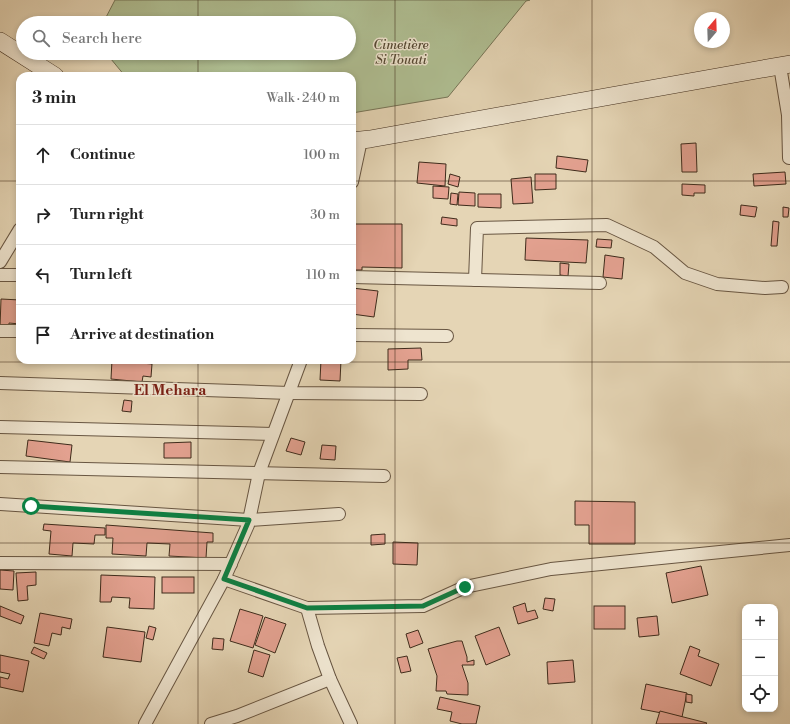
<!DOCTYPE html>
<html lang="en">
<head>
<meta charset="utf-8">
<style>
	:root { --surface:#fff; --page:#f2f2f2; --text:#222; --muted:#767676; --line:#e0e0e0 }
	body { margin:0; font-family:"Libre Bodoni",serif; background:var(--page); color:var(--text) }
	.controls { position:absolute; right:12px; bottom:12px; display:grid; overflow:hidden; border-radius:8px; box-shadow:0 2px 6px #0003 }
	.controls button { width:36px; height:36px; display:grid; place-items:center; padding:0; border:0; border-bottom:1px solid var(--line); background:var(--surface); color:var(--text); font:20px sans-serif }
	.compass { position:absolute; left:694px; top:12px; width:36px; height:36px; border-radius:50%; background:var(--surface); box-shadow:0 2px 6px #0003; rotate:19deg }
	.stop { position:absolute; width:12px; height:12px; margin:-9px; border:3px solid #0b8043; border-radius:50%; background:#fff }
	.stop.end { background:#0b8043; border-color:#fff; box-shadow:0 1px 4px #0008 }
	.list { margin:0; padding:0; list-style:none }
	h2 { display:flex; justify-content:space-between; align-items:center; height:52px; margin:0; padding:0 16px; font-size:17px }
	h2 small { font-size:13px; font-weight:400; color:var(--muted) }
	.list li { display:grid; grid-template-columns:26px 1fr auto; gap:12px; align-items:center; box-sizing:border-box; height:60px; padding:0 16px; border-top:1px solid var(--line) }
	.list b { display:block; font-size:15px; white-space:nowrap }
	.list em { font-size:13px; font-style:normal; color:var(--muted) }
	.icon { flex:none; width:22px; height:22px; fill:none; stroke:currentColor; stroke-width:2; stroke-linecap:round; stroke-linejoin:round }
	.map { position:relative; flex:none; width:790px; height:724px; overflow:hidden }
	.search { position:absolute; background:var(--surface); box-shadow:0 2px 6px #0003; left:16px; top:16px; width:340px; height:44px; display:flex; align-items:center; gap:10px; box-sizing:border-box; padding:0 14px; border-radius:22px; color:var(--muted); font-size:15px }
	.panel { position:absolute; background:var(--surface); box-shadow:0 2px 6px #0003; left:16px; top:72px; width:340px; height:292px; border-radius:12px }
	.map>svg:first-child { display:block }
</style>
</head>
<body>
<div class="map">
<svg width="790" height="724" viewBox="0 0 790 724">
	<rect width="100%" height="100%" fill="#e5d5b5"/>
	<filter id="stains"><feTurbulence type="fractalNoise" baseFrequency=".005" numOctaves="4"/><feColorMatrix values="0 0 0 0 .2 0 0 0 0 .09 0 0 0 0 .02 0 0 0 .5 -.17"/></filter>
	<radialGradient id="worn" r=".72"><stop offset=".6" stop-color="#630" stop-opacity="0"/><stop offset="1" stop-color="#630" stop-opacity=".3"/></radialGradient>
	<polygon fill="#afbe92" stroke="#767456" points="115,0 530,0 526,1 448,97 352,113 352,76 125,76 106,53 349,53 349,23 103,23"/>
	<g fill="#e3a190" stroke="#3e2b1b">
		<polygon points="696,143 697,172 682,172 681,144"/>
		<polygon points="557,156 588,160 586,172 556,168"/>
		<polygon points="419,162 446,164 445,186 417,183"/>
		<polygon points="785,172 786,184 754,186 753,174"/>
		<polygon points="450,174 460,177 458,187 448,184"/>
		<polygon points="535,174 556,174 556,189 535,190"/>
		<polygon points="531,177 533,203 513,204 511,179"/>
		<polygon points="682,184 705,185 705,193 694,193 694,196 682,195"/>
		<polygon points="433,186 449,187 448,199 433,198"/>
		<polygon points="459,192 475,193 475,206 458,205"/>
		<polygon points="451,193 458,194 457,205 450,204"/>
		<polygon points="478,194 501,194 501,208 478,207"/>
		<polygon points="741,205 757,207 755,217 740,215"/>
		<polygon points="783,207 789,208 788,217 783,217"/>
		<polygon points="442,217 457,219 457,226 441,224"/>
		<polygon points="773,221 779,222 777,246 771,246"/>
		<polygon points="353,224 402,224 402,268 362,267 362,270 352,270"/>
		<polygon points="526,238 588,240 586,263 525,260"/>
		<polygon points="597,239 612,240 611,248 596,247"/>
		<polygon points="605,255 624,258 622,279 603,277"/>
		<polygon points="560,263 569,264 568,276 560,275"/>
		<polygon points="352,288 378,291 374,317 352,314"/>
		<polygon points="1,299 20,300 20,324 9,323 9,328 0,327"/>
		<polygon points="421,348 422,360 408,360 408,369 388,370 388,349"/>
		<polygon points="112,360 141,360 141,363 152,364 151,377 143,376 142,382 111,379"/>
		<polygon points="321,360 341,360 340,381 320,380"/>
		<polygon points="124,400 132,401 131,412 122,411"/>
		<polygon points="291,438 305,442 301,455 286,451"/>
		<polygon points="28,440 72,445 70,462 26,456"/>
		<polygon points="191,442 191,458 164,458 164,443"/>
		<polygon points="322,445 336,446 335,460 320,459"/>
		<polygon points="575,501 635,502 635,544 589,544 589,525 575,525"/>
		<polygon points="44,524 105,528 105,535 95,535 94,544 73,543 72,556 49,554 51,531 43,530"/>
		<polygon points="106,525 213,533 213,542 207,542 206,558 169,556 170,544 147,543 146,556 112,554 113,538 106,538"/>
		<polygon points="385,534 385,544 371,545 371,535"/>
		<polygon points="393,542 418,543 417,565 393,564"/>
		<polygon points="701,566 708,595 672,603 666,573"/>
		<polygon points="0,570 14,571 13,590 0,589"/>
		<polygon points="36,572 36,585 27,586 28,600 18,601 16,573"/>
		<polygon points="101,575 155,577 154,609 129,608 130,598 112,597 111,602 100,602"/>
		<rect x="162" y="577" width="32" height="16"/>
		<polygon points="545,598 555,599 553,611 543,609"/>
		<polygon points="525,603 527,612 535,610 538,618 518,624 513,607"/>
		<polygon points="0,606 24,616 21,624 0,616"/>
		<rect x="594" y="606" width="31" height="23"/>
		<polygon points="240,609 263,616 253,648 230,641"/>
		<polygon points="40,613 72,619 70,629 62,627 61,635 52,633 49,646 34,643"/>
		<polygon points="657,616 659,635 639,637 637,618"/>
		<polygon points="265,617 286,624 275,653 255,645"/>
		<polygon points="149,626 156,628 153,640 146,638"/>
		<polygon points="107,627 145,632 141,662 103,657"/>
		<polygon points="499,627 510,655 486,665 475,636"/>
		<polygon points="418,630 423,643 410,648 406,634"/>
		<polygon points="213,638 224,639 223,650 212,649"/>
		<polygon points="457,641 462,641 467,657 467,662 474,660 474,665 462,665 468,683 468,695 447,694 446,691 436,691 437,676 428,649"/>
		<polygon points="690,646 700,650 698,656 719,664 711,686 680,674"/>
		<polygon points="34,647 47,653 44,659 31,653"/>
		<polygon points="254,650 270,655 263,677 248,672"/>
		<polygon points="0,655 29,661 23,692 0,687 0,677 8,679 10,674 0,672"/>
		<polygon points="407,656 411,671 401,673 397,658"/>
		<polygon points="573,660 575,682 548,684 547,662"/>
		<polygon points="646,684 687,693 682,717 641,709"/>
		<polygon points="686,694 692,695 692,703 686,702"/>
		<polygon points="440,697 480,706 476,724 462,724 450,721 452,712 437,709"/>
		<polygon points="660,711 707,723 706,724 656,724"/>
	</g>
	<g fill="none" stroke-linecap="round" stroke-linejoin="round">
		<defs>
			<g id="street">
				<polyline points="780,66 788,115 789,158 790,158"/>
				<polyline points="352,182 361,140"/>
				<polyline points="0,262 20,229"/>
				<polyline points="0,275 20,275"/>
				<polyline points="352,277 600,283"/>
				<polyline points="475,280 477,228 607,225 654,247 685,273 717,284 765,288 782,287"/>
				<polyline points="0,331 20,331"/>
				<polyline points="352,335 447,336"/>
				<polyline points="0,383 289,393 421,394"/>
				<polyline points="0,427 273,434"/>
				<polyline points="0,467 384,476"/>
				<polyline points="0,504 249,520 339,514"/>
				<polyline points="0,563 231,564"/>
				<polyline points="224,579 307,608 423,606 465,587 551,569 790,545"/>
				<polyline points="307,608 318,646 330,679 351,724"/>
				<polyline points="145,724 224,579 248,525 259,473 301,360"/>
				<polyline points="211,724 237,716 330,679"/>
			</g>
			<g id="secondary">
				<polyline points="0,41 55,76"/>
				<polyline points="352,141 370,139 790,64"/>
			</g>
		</defs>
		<use href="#street" stroke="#685642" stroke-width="14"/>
		<use href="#secondary" stroke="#3e2b1b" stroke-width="18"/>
		<use href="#street" stroke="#eee4cf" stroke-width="12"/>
		<use href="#secondary" stroke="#eee4cf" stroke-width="17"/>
	</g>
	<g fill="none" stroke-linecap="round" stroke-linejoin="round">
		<polyline stroke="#0b8043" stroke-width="5" points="31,506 249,520 224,579 307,608 423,606 465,587"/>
	</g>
	<path fill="none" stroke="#3e2b1b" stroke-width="1" stroke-opacity="0.55" d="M198 0V23M395 0V724M592 0V724M198 53V76M0 181H20M352 181H790M198 360V724M0 362H790M0 543H790"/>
	<g text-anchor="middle" stroke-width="3" stroke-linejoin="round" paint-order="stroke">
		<g font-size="13" font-style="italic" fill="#554833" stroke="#eee4cf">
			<text x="401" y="49">Cimetière<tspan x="401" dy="15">Si Touati</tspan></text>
		</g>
		<g font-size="15" font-weight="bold" fill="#7a1f14" stroke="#eee4cf">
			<text x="170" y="395">El Mehara</text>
		</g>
	</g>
	<rect width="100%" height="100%" filter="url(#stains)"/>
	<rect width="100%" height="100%" fill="url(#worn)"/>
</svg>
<div class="controls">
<button>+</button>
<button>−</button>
<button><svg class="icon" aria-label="locate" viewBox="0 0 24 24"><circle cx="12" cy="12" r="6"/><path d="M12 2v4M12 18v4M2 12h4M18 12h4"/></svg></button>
</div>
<svg class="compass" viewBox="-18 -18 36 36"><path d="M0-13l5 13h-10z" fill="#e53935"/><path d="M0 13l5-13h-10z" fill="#767676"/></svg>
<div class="stop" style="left:31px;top:506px"></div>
<div class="stop end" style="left:465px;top:587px"></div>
<div class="search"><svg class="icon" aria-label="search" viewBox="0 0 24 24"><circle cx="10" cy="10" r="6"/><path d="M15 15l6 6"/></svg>Search here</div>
<section class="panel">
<h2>3 min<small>Walk · 240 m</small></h2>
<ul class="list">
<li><svg class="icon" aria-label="ahead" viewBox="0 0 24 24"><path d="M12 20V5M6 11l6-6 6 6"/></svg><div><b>Continue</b></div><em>100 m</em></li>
<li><svg class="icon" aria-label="right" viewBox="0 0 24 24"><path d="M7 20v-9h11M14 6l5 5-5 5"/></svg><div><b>Turn right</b></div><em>30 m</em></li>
<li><svg class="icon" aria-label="left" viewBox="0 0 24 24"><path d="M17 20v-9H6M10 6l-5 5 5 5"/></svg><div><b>Turn left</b></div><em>110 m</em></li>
<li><svg class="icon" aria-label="arrive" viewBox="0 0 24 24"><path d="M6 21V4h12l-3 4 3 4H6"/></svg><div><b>Arrive at destination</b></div></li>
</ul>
</section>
</div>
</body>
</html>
